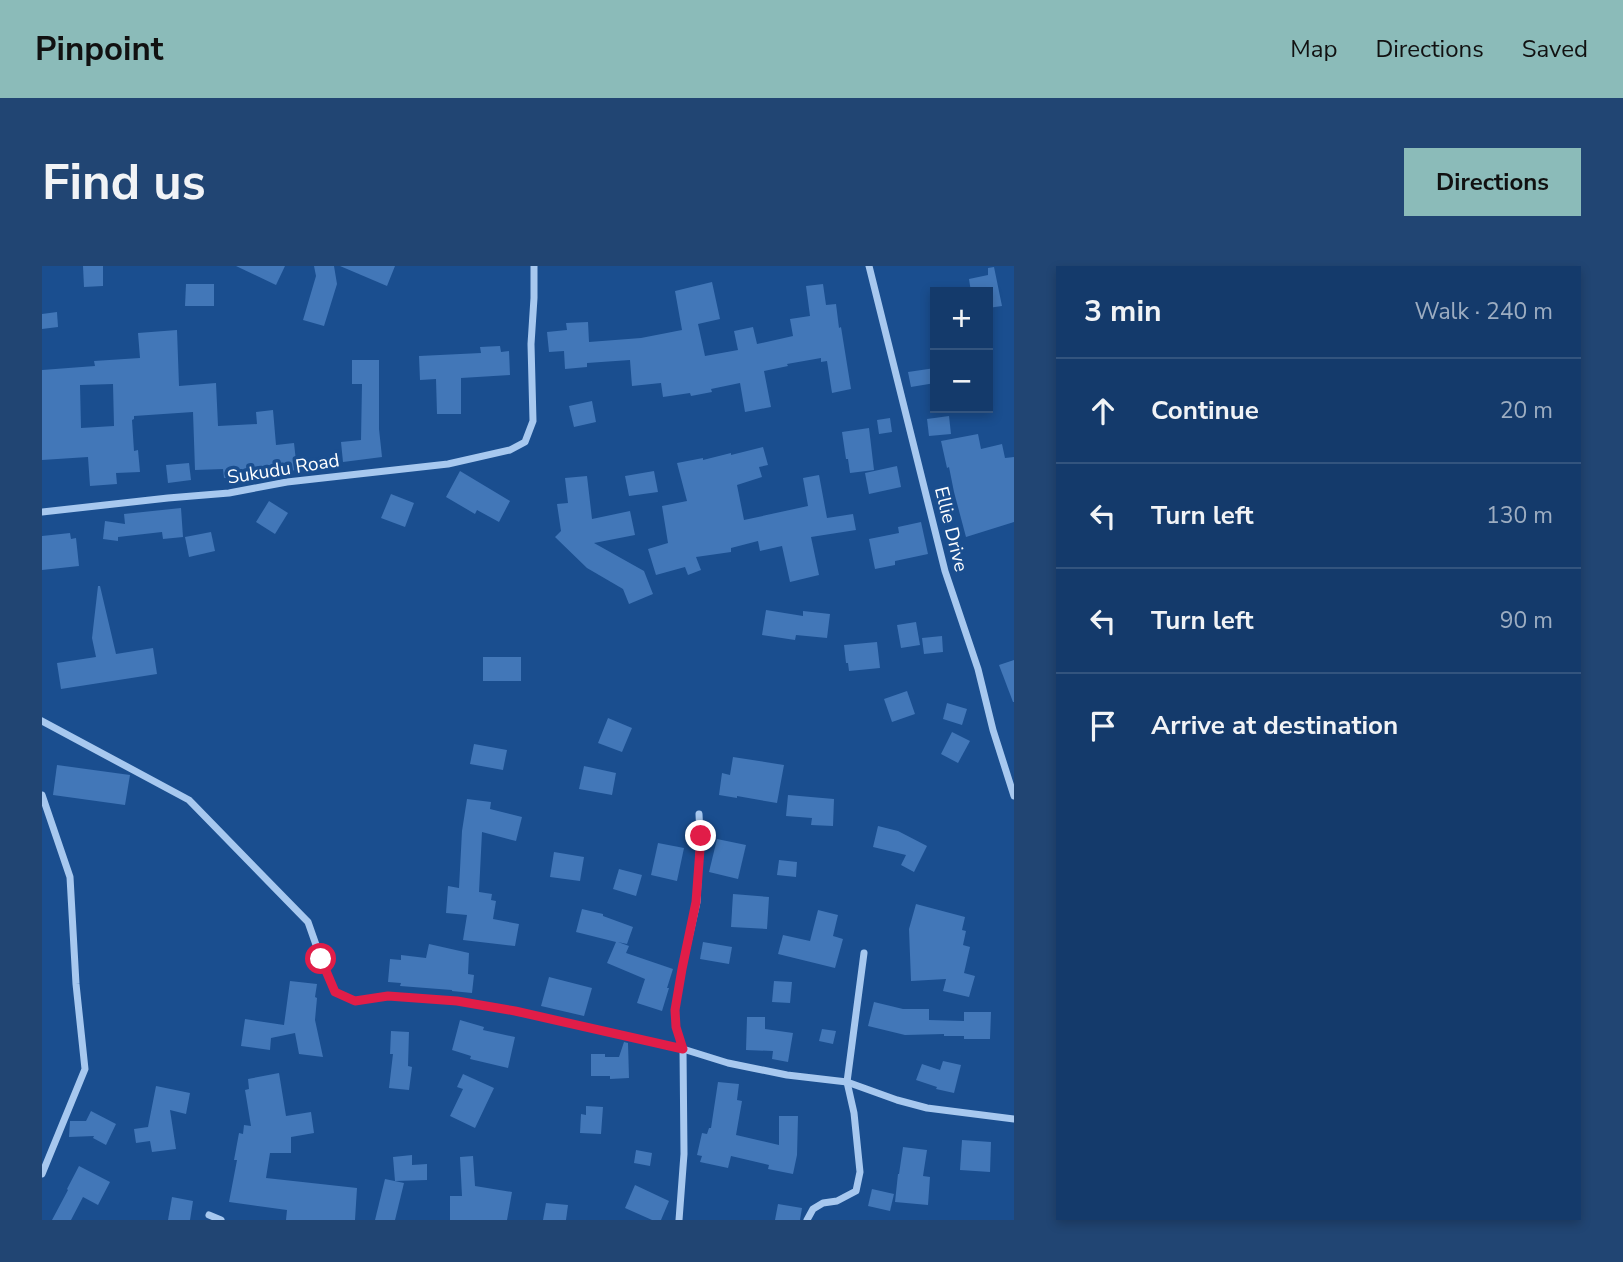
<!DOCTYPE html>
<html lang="en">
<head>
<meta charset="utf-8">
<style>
	:root { --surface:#143a6b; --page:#214573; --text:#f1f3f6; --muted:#9dadc1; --line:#33547e; --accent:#8bbbb9 }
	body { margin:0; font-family:"Nunito Sans",sans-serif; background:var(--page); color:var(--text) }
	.controls { position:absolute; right:21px; top:21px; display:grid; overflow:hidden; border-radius:0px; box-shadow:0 4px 10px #0003 }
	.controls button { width:63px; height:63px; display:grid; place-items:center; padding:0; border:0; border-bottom:2px solid var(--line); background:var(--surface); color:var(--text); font:35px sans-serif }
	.stop { position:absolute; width:21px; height:21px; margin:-16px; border:5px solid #e11d48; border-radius:50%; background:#fff }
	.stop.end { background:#e11d48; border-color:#fff; box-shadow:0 2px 7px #0008 }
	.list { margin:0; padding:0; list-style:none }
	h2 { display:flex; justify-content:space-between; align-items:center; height:91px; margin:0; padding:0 28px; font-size:30px }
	h2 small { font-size:23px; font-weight:400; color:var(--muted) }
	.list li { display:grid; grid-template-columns:46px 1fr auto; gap:21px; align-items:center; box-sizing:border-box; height:105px; padding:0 28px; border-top:2px solid var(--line) }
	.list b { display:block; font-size:26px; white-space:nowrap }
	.list em { font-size:23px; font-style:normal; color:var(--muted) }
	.icon { flex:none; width:38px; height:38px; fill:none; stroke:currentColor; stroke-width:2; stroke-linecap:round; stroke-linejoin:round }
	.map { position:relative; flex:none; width:972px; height:954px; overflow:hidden; border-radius:0px }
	header { display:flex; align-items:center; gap:42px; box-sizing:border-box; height:98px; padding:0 35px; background:var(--accent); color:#111 }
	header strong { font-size:33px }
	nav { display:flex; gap:38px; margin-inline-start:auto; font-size:24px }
	.intro { display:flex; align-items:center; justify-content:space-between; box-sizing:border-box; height:168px; padding:0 42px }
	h1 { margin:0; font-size:49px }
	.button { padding:18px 32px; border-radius:0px; background:var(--accent); color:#111; font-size:24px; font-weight:700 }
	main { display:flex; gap:42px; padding:0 42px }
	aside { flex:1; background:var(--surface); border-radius:0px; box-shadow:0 4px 10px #0003 }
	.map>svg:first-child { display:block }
</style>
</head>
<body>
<header>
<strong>Pinpoint</strong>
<nav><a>Map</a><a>Directions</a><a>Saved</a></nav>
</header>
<div class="intro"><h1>Find us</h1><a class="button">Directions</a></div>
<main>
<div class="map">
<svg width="972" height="954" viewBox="0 0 972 954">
	<rect width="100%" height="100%" fill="#1a4e8f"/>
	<g fill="#4277b8" fill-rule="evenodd">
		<polygon points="41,0 61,0 61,20 42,21"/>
		<polygon points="194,0 243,0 234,19"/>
		<polygon points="272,0 292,0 295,18 282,60 261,54 274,10"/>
		<polygon points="298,0 353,0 345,20"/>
		<polygon points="952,1 960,40 946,42 946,26 929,26 927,13 946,9 946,2"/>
		<polygon points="670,16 678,53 656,58 663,90 696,84 692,65 711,61 715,78 751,70 748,53 768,50 764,20 781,18 784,39 794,38 797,62 799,61 809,123 790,127 785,95 779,96 779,92 745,98 746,100 722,105 729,141 703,146 698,117 669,123 670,126 649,130 648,127 621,131 619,117 590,120 588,94 545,97 545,101 523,103 522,85 507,86 505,66 525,64 524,57 546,56 547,76 599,72 640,64 633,25"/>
		<polygon points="144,18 172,18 172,40 143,40"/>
		<polygon points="15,46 16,61 0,63 0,48"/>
		<path d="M135 64 137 120 174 117 176 160 215 158 214 146 231 144 234 179 252 177 255 204 182 212 181 203 153 204 151 146 92 150V153L90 154 92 185 96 184 98 206 74 207 75 218 48 220 46 191 0 194V104L53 100 52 95 98 92 96 67ZM71 118 72 160 39 162 38 119Z"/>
		<polygon points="458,80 459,86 467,85 468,109 419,112 419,148 395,148 394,113 378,114 377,90 439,87 438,81"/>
		<polygon points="310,94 337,94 337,163 340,191 301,196 299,176 319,174 320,118 310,118"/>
		<polygon points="893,102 893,117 869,121 866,106"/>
		<polygon points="550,135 554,156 532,161 527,140"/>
		<polygon points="907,150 909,168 887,170 885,153"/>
		<polygon points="848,152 850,166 837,168 835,154"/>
		<polygon points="827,162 832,204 808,207 806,193 804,193 800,166"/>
		<polygon points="936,168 939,183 960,178 963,192 972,191 972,256 924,271 912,226 907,201 905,202 899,175"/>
		<polygon points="721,181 726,199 717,201 720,211 695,219 702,254 766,240 761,212 777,209 785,252 811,248 814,264 769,271 777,309 748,316 740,280 718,285 716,275 689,282 689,286 654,291 659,304 646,309 643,301 614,309 606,283 626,277 620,240 645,235 635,197 661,192 661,194 689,187 689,189"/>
		<polygon points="147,197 149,214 126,217 124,199"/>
		<polygon points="855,200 859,221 827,228 823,207"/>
		<polygon points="418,205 468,235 457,256 435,244 433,248 404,231"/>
		<polygon points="612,205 616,226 587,230 583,210"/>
		<polygon points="545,210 550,253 588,245 593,269 552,277 602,305 611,328 587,338 581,323 545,302 513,271 519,265 515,238 526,237 523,212"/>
		<polygon points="349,228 372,237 363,261 339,252"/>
		<polygon points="227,235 246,247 233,268 214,256"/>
		<polygon points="139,242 141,271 121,273 120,266 76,271 76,275 61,273 63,255 83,258 82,248"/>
		<polygon points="879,256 886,288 853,295 853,299 833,303 827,273 857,267 856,261"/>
		<polygon points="169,266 173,285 147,291 143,271"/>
		<polygon points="28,267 29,273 34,272 37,300 0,304 0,270"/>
		<polygon points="56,320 58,320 74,388 111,382 115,408 19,423 15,397 54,391 50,372"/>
		<polygon points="724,344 761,350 761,345 788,348 785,372 754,369 753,374 720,369"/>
		<polygon points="874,356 878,379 859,382 855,359"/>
		<polygon points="900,370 901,386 882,388 880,372"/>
		<polygon points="835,376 838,402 807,405 806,397 804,397 802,379"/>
		<rect x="441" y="391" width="38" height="24"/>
		<polygon points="972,394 972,436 971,436 957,399"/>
		<polygon points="865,425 873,448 850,456 842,433"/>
		<polygon points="905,437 925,443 920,459 901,453"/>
		<polygon points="566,452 590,462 580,486 556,477"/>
		<polygon points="910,466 928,475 916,497 899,488"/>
		<polygon points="432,478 465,484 461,504 428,498"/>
		<polygon points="691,491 742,499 735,537 695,530 695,532 677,529 680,507 688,509"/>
		<polygon points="15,499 88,509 83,539 11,529"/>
		<polygon points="542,500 574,507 570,529 537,523"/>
		<polygon points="746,529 792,533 791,560 769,559 770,552 744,550"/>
		<polygon points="425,533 449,536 448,543 480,551 474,575 440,566 437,626 450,628 449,634 454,635 451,653 477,658 473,680 421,674 425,649 404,647 406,620 417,622 420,565"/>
		<polygon points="836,560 856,565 885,580 872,606 859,599 864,589 831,581"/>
		<polygon points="675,573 704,579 696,613 667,606"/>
		<polygon points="616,577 642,582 635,615 609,609"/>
		<polygon points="512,586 542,591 538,615 508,611"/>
		<polygon points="737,594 755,596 754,611 735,609"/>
		<polygon points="577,603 600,609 594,630 571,623"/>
		<polygon points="691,628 727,631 725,663 689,661"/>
		<polygon points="874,638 923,651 920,664 924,665 921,679 928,681 922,707 933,710 927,731 901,725 904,713 869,715 867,663"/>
		<polygon points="540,643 561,648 561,650 591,661 585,678 576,676 587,680 584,687 631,703 625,722 627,722 620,745 595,737 603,713 565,697 574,676 534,666"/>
		<polygon points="776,644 796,649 791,670 801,673 793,702 736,688 741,669 768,675"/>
		<polygon points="661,676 690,681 687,698 658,693"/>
		<polygon points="387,678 427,687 426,708 432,709 430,727 410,725 410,724 358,720 359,717 346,716 348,693 359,694 359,689 384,692"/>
		<polygon points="507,711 550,722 542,750 499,740"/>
		<polygon points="248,715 275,718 273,731 275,732 273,754 281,791 257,788 253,767 229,772 228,784 199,780 203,753 242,759"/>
		<polygon points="732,715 750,716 748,737 730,736"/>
		<polygon points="832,736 861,743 887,743 887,754 922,755 922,746 949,746 948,773 922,773 922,770 902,770 902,768 863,769 826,760"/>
		<polygon points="705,751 723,751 723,763 751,767 746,796 730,793 731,785 704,784"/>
		<polygon points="418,754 442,761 441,764 473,771 466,802 428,793 429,790 410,784"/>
		<polygon points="780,763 794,765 791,778 777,775"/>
		<polygon points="349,765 367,766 366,800 370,801 367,824 347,822 351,788 348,788"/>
		<polygon points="582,776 586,777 587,812 568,813 568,810 549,810 549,788 563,788 563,791 577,791"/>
		<polygon points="901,795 919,799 912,827 894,823 895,821 874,814 880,798 898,804"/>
		<polygon points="237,807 244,850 269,846 272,867 249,871 249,887 228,887 224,912 315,922 313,954 244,954 245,944 187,936 195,894 192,894 197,867 201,868 202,859 209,860 203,824 207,823 206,813"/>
		<polygon points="421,808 452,822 433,862 408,850 421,823 415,821"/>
		<polygon points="676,816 697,818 695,834 700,835 694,869 737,879 737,850 756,850 755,889 751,908 726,903 727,899 689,890 686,902 658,896 660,890 655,889 660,867 665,868 667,862 669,862"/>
		<polygon points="114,820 148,827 144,848 128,844 134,883 110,886 108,875 94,877 92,863 106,861"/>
		<polygon points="544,840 561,841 559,868 538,867 539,848 544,849"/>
		<polygon points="49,845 74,858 64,879 51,872 52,870 27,871 28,855 44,855"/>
		<polygon points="920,874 949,876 948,906 918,904"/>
		<polygon points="861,881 885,884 881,910 888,911 886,939 853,936 856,908 857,908"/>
		<polygon points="594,884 610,887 608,900 592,897"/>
		<polygon points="370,889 370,899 385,898 385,914 353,915 351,891"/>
		<polygon points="431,890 433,920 470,926 465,954 408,954 408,930 420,930 418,891"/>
		<polygon points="37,900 68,916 56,939 41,931 29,954 10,954 26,924 25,923"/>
		<polygon points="343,913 362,917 353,954 333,954"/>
		<polygon points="593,919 627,935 619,954 610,954 583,942"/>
		<polygon points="830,923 852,928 848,945 826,940"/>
		<polygon points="130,931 151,935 148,954 126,954"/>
		<polygon points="504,937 526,939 524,954 501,954"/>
		<polygon points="736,938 760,942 758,954 733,954"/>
	</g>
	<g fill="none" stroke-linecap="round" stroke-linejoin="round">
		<g stroke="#a7c8ef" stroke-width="7">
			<polyline points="827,0 903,305 936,403 951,464 972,530"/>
			<polyline points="0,246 126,232 187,227 245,216 406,198 468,184 483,176 491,155 489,78 492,32 492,0"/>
			<polyline points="0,455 147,534 266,656 279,693 293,726 313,735 346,730 415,735 473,745 641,783 686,797 745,809 805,816 855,834 885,842 972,853"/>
			<polyline points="0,529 28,611 34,718 43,803 0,908"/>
			<polyline points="167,949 179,954"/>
			<polyline points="637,954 642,888 641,783 634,761 633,744 640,703 655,636 658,570 657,548"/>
			<polyline points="765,954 771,943 781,937 795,935 814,925 818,906 812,847 805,816 822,687"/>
		</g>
	</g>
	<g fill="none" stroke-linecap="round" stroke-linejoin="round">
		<polyline stroke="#e11d48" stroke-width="9" points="279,693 293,726 313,735 346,730 415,735 473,745 641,783 634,761 633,744 640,703 654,636 659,570"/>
	</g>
	<g text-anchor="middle" stroke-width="7" stroke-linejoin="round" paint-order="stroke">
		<g font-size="19" fill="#fff" stroke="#1a4e8f">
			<text transform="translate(241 202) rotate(-9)" y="7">Sukudu Road</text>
			<text transform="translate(910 263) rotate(76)" y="7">Ellie Drive</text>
		</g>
	</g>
</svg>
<div class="controls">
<button>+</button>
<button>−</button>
</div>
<div class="stop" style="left:279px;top:693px"></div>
<div class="stop end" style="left:659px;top:570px"></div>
</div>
<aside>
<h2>3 min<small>Walk · 240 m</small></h2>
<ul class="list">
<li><svg class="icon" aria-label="ahead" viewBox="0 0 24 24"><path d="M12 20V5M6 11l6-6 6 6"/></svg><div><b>Continue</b></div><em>20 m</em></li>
<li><svg class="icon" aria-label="left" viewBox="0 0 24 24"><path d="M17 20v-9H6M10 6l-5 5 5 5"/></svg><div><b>Turn left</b></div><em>130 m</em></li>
<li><svg class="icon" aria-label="left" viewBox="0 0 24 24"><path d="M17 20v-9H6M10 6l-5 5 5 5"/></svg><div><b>Turn left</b></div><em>90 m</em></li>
<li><svg class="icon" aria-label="arrive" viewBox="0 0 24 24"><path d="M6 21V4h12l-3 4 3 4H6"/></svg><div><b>Arrive at destination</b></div></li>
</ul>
</aside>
</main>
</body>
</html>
